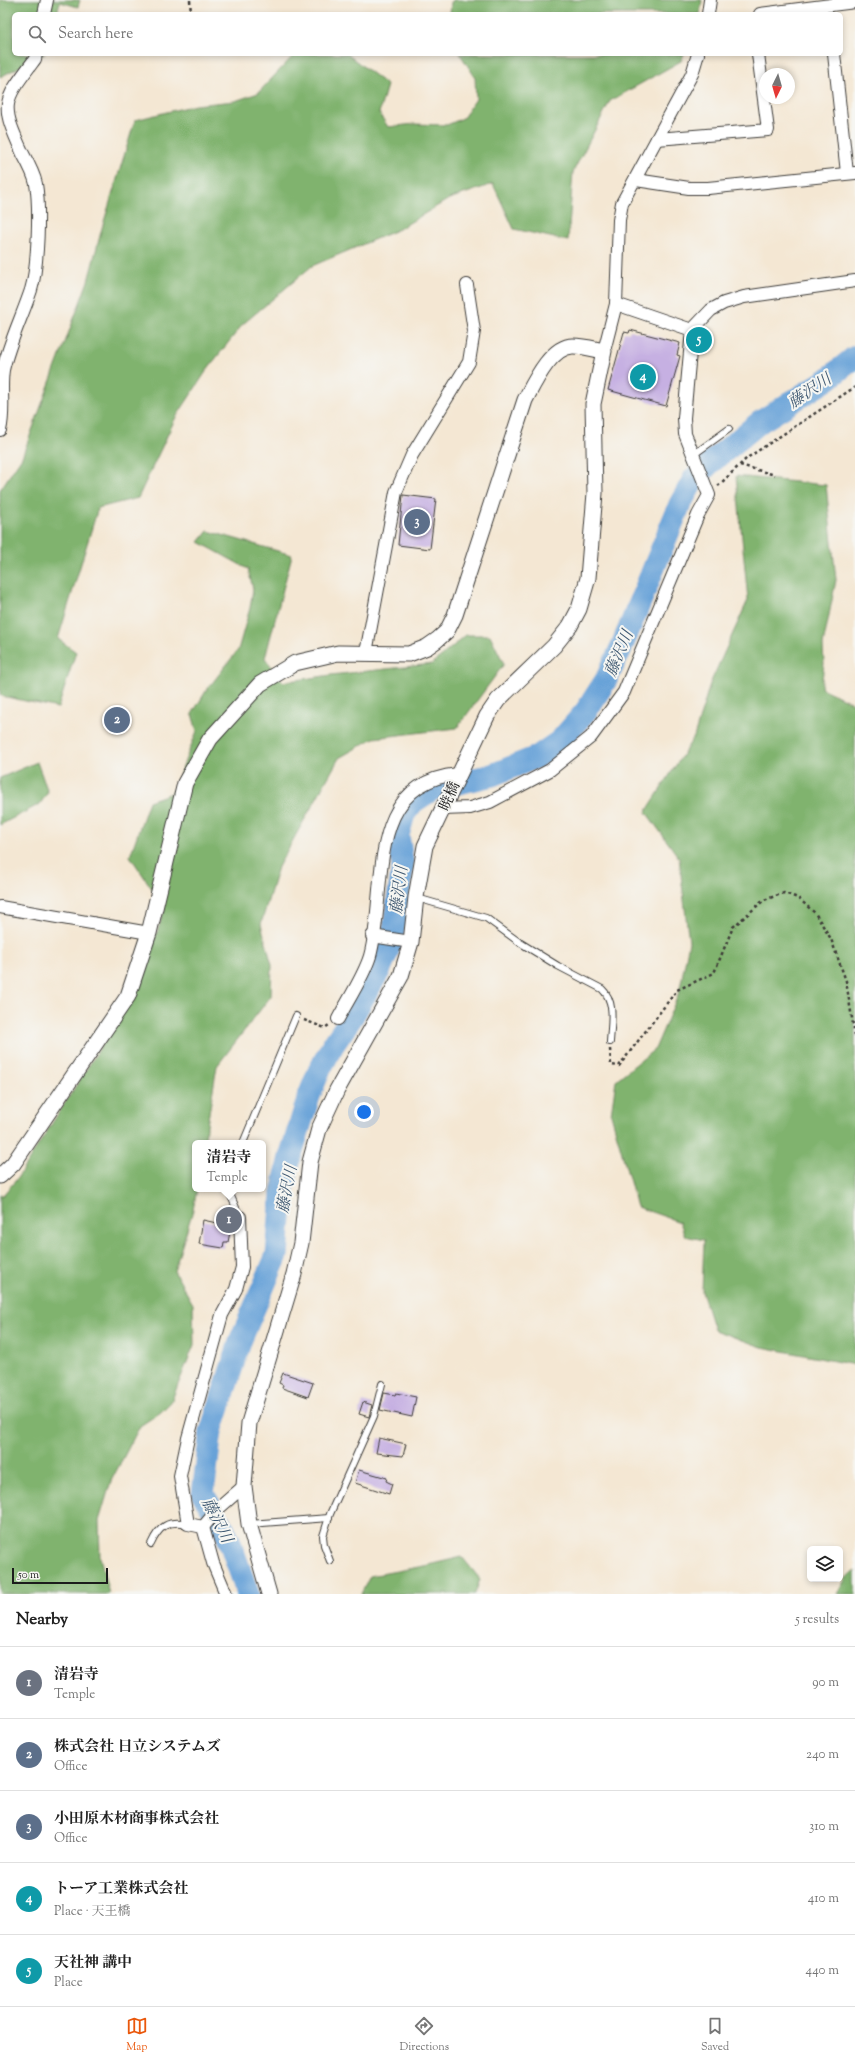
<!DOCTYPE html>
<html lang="en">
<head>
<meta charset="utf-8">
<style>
	:root { --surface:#fff; --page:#f2f2f2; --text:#222; --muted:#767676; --line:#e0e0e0; --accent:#ea580c }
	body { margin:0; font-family:"Sorts Mill Goudy","Noto Serif JP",serif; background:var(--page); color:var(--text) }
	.controls { position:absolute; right:12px; bottom:12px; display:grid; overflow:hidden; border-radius:6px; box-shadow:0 2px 6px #0003 }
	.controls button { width:36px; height:36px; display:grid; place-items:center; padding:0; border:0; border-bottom:1px solid var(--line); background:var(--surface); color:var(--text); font:20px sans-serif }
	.compass { position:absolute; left:759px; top:68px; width:36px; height:36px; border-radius:50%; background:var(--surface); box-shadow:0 2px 6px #0003; rotate:185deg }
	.scale { position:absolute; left:12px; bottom:10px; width:96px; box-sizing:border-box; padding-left:4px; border:2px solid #1c1c1c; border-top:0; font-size:11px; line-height:14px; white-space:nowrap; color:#1c1c1c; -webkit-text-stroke:3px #f6f6f2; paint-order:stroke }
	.you { position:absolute; left:364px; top:1112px; width:14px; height:14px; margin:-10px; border:3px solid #fff; border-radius:50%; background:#1a73e8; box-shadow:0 0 0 6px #1a73e833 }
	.badge { display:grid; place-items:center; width:26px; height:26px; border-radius:50%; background:var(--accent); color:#fff; font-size:13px; font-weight:700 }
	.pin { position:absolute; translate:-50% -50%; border:2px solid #fff; box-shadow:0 1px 4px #0006 }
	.popup { position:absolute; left:192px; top:1140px; width:74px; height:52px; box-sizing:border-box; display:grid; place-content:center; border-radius:6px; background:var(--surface); filter:drop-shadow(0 1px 3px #0005); font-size:13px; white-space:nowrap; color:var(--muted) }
	.popup b { font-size:15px; color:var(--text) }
	.popup::after { content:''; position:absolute; left:50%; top:100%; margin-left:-8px; border:8px solid transparent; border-top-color:var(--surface) }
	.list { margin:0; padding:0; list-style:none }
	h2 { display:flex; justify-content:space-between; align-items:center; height:52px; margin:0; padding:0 16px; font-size:17px }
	h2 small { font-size:13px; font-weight:400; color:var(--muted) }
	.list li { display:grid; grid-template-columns:26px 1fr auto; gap:12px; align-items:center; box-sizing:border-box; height:72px; padding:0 16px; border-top:1px solid var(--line) }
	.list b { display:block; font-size:15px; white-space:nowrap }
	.list p { margin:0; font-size:13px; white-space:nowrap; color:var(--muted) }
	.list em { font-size:13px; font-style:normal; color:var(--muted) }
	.icon { flex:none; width:22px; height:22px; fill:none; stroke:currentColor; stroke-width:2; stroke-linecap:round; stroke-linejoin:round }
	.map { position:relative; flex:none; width:855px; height:1594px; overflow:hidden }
	.search { position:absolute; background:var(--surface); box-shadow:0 2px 6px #0003; left:12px; right:12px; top:12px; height:44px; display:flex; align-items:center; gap:10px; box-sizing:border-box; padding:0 14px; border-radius:6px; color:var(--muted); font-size:15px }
	.sheet { height:412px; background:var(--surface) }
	nav { display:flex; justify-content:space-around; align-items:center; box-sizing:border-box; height:56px; border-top:1px solid var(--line); background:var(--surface); font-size:11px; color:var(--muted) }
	nav a { display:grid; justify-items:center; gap:2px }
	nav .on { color:var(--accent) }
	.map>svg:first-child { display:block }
</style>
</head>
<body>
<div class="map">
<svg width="855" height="1594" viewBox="0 0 855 1594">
	<rect width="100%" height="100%" fill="#f6f6f2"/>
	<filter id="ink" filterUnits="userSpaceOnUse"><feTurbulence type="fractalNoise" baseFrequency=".025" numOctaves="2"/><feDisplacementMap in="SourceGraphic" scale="8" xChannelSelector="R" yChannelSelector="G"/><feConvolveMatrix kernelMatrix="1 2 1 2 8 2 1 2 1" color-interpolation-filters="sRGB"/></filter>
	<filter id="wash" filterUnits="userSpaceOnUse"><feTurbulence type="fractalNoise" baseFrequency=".012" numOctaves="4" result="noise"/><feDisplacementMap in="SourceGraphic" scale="16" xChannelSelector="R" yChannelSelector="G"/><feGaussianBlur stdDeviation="0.9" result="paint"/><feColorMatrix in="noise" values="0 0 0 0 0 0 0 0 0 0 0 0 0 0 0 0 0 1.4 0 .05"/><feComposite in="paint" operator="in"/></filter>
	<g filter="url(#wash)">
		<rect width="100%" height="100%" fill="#f4e7d3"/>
		<g fill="#80b36e" stroke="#4e6845">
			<polygon points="0,0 80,0 78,7 60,2 57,14 14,14 14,54 45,54 0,77"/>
			<polygon points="454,0 702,0 700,14 450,14 451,2"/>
			<polygon points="295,54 347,54 387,85 379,113 388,127 414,124 447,125 463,118 476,99 475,77 460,54 684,54 681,61 610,101 573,172 568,241 514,229 493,184 449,199 399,229 312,266 243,324 209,367 175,419 138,498 98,508 58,639 76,652 58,708 2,696 0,695 0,490 22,457 88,281 102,228 135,120 195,105 235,101 258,93"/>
			<polygon points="736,476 826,485 836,580 823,645 824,664 821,688 855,704 855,1365 762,1347 714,1330 702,1292 704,1240 685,1236 680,1222 637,1207 611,1114 616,1080 655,1049 679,993 689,942 679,858 646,812 694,737 710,684 748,600"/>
			<polygon points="208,531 292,555 265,658 283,682 331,675 432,664 466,635 490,635 504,664 457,728 374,738 339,758 278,867 261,924 272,965 271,996 217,1066 204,1143 195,1143 195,1189 197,1189 193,1210 174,1271 193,1304 194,1345 171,1402 161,1412 140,1426 111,1481 99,1521 100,1557 109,1594 0,1594 0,1195 3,1195 16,1180 140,985 165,908 130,856 149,801 172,793 197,731 192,714 206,691 238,650 250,608 253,589 248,569 199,542"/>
			<polygon points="37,762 48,792 40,804 0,825 0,778"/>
			<polygon points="462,1557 480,1579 475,1594 361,1594 370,1576 424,1566"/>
			<polygon points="855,1571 855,1594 837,1594 846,1578"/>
		</g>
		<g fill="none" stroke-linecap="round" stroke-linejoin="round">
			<polyline stroke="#68a2d8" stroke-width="23" points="248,1594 228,1537 203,1494 211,1431 241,1339 277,1255 282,1193 290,1157 309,1096 319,1071 333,1045 352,1017 379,971 392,941 403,866 398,835 404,814 413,802 433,789 492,775 537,757 560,741 586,711 606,680 622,646 680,504 694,479 710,463 760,422 828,379 855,357"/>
		</g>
		<g id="blocks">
			<g fill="#c6b0e2">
				<polygon points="630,330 680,343 677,355 680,356 666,406 608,390 624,332 629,333"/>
				<polygon points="403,495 436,499 430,549 398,545"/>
				<polygon points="203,1220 226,1225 225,1231 230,1232 228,1242 224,1242 223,1248 199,1244"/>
				<polygon points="283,1373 313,1383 308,1397 282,1388 283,1385 279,1383"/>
				<polygon points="384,1393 395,1395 396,1393 416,1397 412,1417 380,1410"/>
				<polygon points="363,1402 372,1405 369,1417 359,1414"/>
				<polygon points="379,1438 406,1444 403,1456 376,1453"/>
				<polygon points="359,1470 387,1478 386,1481 392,1484 389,1494 355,1483"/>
			</g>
		</g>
	</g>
	<g filter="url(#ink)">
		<use href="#blocks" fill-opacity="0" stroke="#3c3a37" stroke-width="1"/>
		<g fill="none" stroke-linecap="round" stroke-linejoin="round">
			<defs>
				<g id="service">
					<polyline points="693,455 729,429"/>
					<path d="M417 898 486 918 519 942 558 966 602 989C616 1002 611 1024 610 1042"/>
					<polyline points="243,1143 296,1016"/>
					<polyline points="231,1189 230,1194 240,1217"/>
					<polyline points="249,1524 329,1518"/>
					<path d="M151 1544C159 1526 168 1520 188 1524"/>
					<polyline points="330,1561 324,1545 323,1536 330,1514 374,1416 382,1384"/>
				</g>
				<g id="minor">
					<polyline points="44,14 47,0"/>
					<polyline points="708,14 710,0"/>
					<polyline points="760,14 855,2"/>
					<polyline points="834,54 847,173"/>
					<polyline points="657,139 768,130 758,54"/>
					<polyline points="636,180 689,188 708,188 855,173"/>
					<polyline points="616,304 692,330"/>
					<polyline points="604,351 616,304 619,220 622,203 692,74 698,54"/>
					<path d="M0 430C5 411 0 390 3 370 9 343 22 317 31 290 38 267 40 208 36 184 34 174 28 163 23 154 0 103 2 103 35 59L36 54"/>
					<polyline points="366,653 396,492 412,455 469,362 474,331 467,285"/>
					<polyline points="443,809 470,808 490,802 550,770 591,737 624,692 698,515 709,495 685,434 684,418 692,330 711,310 724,303 744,297 855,281"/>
					<polyline points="0,907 149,933"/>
					<polyline points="372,936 411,942"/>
					<path d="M338 1019C348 1000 364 976 370 956 388 891 363 783 458 774"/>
					<polyline points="203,1527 188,1524 180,1476 188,1438 222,1315 236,1289 242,1267 240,1217"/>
					<polyline points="203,1527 213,1563 226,1594"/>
					<polyline points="203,1527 219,1508 244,1486"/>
				</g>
				<path id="tertiary" d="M0 1176 13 1164 128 996 149 933 185 783 210 739 260 684 295 663 338 653 409 654 427 647 437 640 447 631 455 615 525 400C534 383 551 346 573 346 583 346 594 349 604 351L593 404 595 493 588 578 579 609 570 626 554 646 498 700 487 716 425 846 416 897 411 942 401 976 337 1090 319 1129 310 1162 301 1243 294 1274 249 1423 244 1486 249 1524 269 1594"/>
			</defs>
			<use href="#service" stroke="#3c3a37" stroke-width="8"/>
			<use href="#minor" stroke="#3c3a37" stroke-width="14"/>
			<use href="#tertiary" stroke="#3c3a37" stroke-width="17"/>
			<g stroke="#3c3a37" stroke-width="2.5" stroke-dasharray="3 3" stroke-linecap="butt">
				<polyline points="190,0 191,14"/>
				<polyline points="740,465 775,475"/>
				<polyline points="718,486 747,458 855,387"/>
				<polyline points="304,1020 325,1028 329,1025"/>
				<polyline points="610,1049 611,1065 619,1066 677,990 714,973 733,927 764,900 784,893 798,898 815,913 831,939 846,981 855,1037"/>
			</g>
			<use href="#service" stroke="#fff" stroke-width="6"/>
			<use href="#minor" stroke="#fff" stroke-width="12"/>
			<use href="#tertiary" stroke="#fff" stroke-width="15"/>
		</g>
	</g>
	<g text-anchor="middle" stroke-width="4" stroke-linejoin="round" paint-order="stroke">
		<g font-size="15" fill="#1c1c1c" stroke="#f6f6f2">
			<text transform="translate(449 796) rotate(-66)" y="5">暁橋</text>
		</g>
		<g font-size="16" font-style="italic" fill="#3e5871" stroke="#f6f6f2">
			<text transform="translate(809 390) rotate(-34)" y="6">藤沢川</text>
			<text transform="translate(618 653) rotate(-67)" y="6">藤沢川</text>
			<text transform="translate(398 890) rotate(-83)" y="6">藤沢川</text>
			<text transform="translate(286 1189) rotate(-79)" y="6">藤沢川</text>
			<text transform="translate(218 1520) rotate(63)" y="6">藤沢川</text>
		</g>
	</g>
</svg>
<div class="controls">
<button><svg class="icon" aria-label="layers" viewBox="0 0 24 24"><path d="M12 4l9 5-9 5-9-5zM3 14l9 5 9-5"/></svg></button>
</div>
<svg class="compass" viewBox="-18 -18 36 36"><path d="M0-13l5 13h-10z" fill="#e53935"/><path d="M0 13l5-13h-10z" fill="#767676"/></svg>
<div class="scale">50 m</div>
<div class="you"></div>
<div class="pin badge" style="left:229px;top:1220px;background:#6b7280">1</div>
<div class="popup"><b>清岩寺</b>Temple</div>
<div class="pin badge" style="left:117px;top:720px;background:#5c6f8a">2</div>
<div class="pin badge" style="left:417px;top:522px;background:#5c6f8a">3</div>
<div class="pin badge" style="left:643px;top:377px;background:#0f9aa8">4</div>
<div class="pin badge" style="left:699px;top:340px;background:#0f9aa8">5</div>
<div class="search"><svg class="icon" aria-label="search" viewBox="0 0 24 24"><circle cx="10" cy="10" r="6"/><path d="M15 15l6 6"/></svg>Search here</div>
</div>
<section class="sheet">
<h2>Nearby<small>5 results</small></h2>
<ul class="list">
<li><span class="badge" style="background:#6b7280">1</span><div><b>清岩寺</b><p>Temple</p></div><em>90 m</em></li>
<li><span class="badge" style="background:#5c6f8a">2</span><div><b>株式会社 日立システムズ</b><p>Office</p></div><em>240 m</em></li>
<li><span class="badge" style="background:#5c6f8a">3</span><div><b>小田原木材商事株式会社</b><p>Office</p></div><em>310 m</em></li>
<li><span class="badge" style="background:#0f9aa8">4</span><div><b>トーア工業株式会社</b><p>Place · 天王橋</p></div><em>410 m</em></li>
<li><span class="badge" style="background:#0f9aa8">5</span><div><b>天社神 講中</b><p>Place</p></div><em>440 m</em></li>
</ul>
</section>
<nav>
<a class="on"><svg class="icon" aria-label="map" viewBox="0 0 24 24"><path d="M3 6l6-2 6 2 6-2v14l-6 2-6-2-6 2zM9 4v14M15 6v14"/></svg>Map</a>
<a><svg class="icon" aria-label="directions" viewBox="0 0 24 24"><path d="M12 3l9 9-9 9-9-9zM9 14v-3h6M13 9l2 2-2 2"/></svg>Directions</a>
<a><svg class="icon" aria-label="saved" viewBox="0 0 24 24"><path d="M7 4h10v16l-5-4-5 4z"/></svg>Saved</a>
</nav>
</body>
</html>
